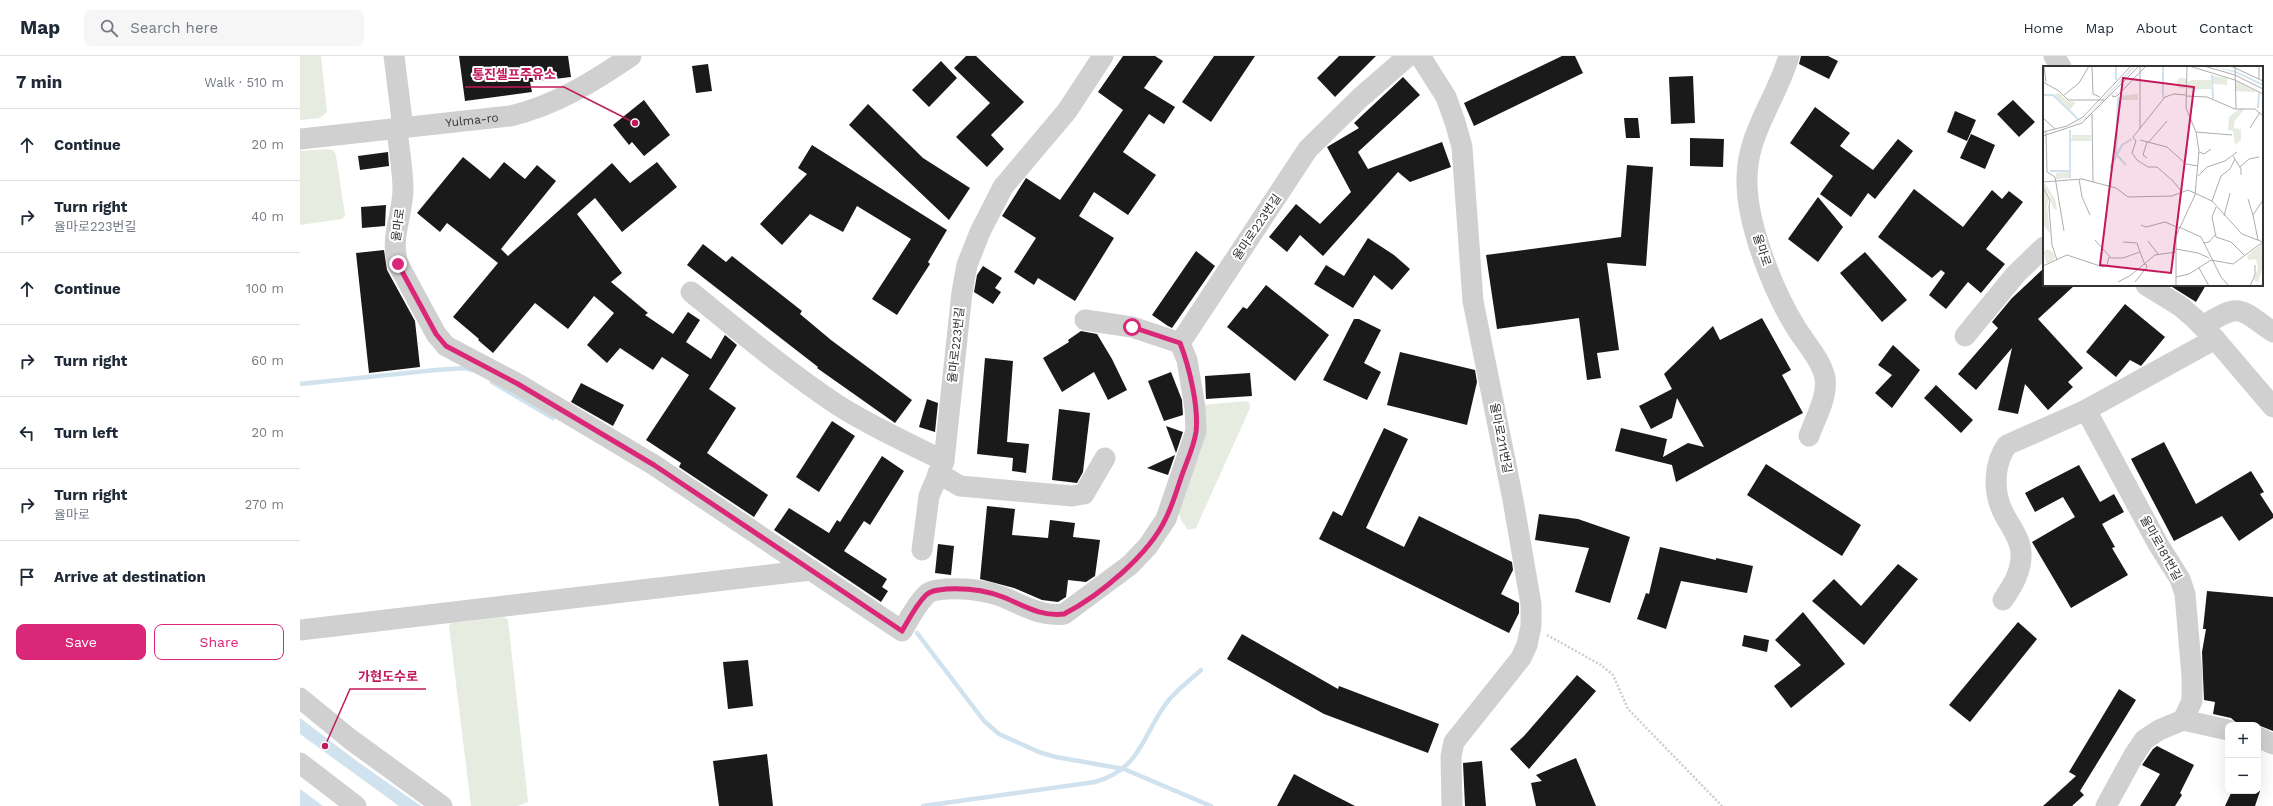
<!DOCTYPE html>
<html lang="en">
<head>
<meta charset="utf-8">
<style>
	:root { --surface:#fff; --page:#f6f6f7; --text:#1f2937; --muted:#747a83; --line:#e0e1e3; --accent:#db2777 }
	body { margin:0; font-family:"Work Sans","Noto Sans KR",sans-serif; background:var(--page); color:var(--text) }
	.controls { position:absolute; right:12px; bottom:12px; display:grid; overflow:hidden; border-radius:8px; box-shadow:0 4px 16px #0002 }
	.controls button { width:36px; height:36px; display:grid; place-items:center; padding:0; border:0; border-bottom:1px solid var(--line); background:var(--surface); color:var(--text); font:20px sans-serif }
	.stop { position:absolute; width:12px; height:12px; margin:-9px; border:3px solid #db2777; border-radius:50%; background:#fff }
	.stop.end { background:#db2777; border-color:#fff; box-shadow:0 1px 4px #0008 }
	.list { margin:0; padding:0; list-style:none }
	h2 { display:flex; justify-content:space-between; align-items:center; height:52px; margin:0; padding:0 16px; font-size:17px }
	h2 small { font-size:13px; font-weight:400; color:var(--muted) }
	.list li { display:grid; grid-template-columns:26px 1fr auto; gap:12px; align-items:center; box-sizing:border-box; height:72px; padding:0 16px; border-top:1px solid var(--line) }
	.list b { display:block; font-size:15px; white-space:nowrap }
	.list p { margin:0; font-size:13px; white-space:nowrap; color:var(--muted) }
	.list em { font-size:13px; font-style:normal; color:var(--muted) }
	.actions { display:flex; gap:8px; padding:12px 16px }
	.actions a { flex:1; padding:9px 0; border:1px solid var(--accent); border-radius:8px; text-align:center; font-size:14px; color:var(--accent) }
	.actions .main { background:var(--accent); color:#fff }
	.icon { flex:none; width:22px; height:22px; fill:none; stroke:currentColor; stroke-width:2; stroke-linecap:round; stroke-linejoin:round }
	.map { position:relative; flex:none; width:1973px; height:750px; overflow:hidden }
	header { display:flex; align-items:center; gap:24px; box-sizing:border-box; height:56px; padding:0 20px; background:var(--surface); border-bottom:1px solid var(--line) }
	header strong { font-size:19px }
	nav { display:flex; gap:22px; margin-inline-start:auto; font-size:14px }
	.search { width:280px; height:36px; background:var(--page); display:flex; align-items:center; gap:10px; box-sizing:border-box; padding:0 14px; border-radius:8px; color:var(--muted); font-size:15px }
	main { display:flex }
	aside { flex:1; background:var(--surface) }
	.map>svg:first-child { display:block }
</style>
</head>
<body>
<header>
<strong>Map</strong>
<div class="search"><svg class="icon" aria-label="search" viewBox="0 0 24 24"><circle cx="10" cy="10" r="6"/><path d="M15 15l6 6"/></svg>Search here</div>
<nav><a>Home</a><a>Map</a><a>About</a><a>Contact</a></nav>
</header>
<main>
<aside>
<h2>7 min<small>Walk · 510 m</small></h2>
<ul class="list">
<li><svg class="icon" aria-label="ahead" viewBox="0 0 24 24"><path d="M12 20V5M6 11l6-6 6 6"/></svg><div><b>Continue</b></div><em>20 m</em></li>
<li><svg class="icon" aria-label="right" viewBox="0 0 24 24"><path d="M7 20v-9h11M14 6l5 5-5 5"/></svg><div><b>Turn right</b><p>율마로223번길</p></div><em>40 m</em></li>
<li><svg class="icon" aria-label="ahead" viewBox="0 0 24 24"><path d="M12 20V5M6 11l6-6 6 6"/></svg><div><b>Continue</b></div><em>100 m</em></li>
<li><svg class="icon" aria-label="right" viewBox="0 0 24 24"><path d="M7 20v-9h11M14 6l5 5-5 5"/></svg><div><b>Turn right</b></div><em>60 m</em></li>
<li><svg class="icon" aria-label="left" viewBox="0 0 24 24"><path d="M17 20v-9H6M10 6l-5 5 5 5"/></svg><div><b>Turn left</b></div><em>20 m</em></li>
<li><svg class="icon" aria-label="right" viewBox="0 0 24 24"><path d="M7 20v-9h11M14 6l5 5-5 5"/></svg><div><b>Turn right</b><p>율마로</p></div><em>270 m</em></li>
<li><svg class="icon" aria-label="arrive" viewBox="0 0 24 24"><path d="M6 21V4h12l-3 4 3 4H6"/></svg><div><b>Arrive at destination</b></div></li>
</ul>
<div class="actions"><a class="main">Save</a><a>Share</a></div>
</aside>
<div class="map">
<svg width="1973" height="750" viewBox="0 0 1973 750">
	<rect width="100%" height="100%" fill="#fff"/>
	<g fill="#e6ecdf">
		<polygon points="0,0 21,0 27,56 20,62 0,64"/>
		<polygon points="29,93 34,95 36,100 45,159 42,163 0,169 0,95"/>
		<polygon points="946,345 949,346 950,352 896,472 888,474 881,464 878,454 903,349"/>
		<polygon points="204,561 208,564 228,746 217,750 171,750 149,570 151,567"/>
	</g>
	<g fill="#cfe2ee">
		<polygon points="0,662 58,706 121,750 99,750 0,678"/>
		<polygon points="0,733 23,750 0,750"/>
	</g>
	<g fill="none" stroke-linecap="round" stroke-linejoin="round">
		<g stroke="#cfe2ee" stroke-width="4.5">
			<polyline points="192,326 253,362"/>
			<polyline points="0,328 136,314 165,312 172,314"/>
			<polyline points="617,577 684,665 699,678 739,696 756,701 824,713 911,750"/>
			<path d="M623 750 795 726C840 713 841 683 865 649 874 636 889 625 901 614"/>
		</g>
	</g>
	<g fill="#1a1a1a">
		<polygon points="159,0 268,0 271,21 230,26 232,36 165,45"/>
		<polygon points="666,0 676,0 724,46 691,79 704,93 687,111 656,81 690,47 654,12"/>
		<polygon points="823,0 855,0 863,5 844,32 875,51 864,68 849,58 823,96 856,119 828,159 794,136 779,160 814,182 775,245 738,222 734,229 714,216 736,182 702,160 726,122 760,144 823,54 798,36"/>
		<polygon points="914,0 955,0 911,66 882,46"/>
		<polygon points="1039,0 1076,0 1035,41 1017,22"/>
		<polygon points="1262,0 1275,0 1283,17 1174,70 1164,47"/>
		<polygon points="1501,0 1528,0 1538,5 1529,23 1499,8"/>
		<polygon points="641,5 657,22 629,51 612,34"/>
		<polygon points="408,8 412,35 396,37 392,10"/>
		<polygon points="1393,20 1395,67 1371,68 1369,21"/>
		<polygon points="1103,21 1120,39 1058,96 1068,113 1142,86 1151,111 1110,126 1098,116 1023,200 1000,179 987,196 969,181 996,148 1020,168 1051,136 1027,91 1059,72 1054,67"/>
		<polygon points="344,44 370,79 344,100 332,86 329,89 313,69"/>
		<polygon points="1713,44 1735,66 1719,81 1697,58"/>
		<polygon points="568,48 623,102 670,132 649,164 549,69"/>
		<polygon points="1515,51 1550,77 1540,90 1573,114 1598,83 1613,95 1575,143 1568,137 1551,161 1520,138 1533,120 1490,87"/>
		<polygon points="1655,55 1676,64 1667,85 1647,76"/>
		<polygon points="1324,62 1338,62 1340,82 1326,82"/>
		<polygon points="1671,78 1695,89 1685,113 1660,102"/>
		<polygon points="1390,82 1424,83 1423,111 1390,110"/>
		<polygon points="512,89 647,174 628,206 630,208 597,259 572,243 611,183 557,150 543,176 510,158 482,189 460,168 507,118 498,112"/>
		<polygon points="88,96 89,110 60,114 58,100"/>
		<polygon points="163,101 190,123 204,106 225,123 237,109 256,125 201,193 208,200 312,107 330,127 357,106 377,131 322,176 295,142 277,158 322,217 311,226 348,257 345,259 373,278 388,256 400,264 386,286 411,303 425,279 437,289 409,333 436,352 407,397 468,439 454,461 379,411 381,407 346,384 389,319 362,301 353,314 320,292 307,307 287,289 314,257 294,240 268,273 235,247 193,297 178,284 179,283 153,261 198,207 147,167 140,176 117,157"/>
		<polygon points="1327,109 1353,111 1346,210 1307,207 1319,294 1297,297 1301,322 1287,324 1279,262 1197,273 1186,199 1321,181"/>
		<polygon points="1614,133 1663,171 1692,134 1702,143 1709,135 1723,146 1686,193 1705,208 1681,237 1668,226 1646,253 1629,239 1645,217 1641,214 1632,222 1578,181"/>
		<polygon points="1518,141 1543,171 1518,206 1488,183"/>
		<polygon points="86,149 85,170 62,172 61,151"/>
		<polygon points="1068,182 1094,199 1110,213 1092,234 1074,219 1053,252 1014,228 1026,209 1044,220"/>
		<polygon points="403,188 426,206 432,200 502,255 500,258 531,284 612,344 595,367 517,312 518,311 387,209"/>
		<polygon points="84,194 87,214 115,265 120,311 69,317 56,197"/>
		<polygon points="896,195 915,210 872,272 868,270 852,259"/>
		<polygon points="1565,196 1607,244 1582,266 1540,217"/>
		<polygon points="683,210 702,222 695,232 701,236 693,248 674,236 677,219"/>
		<polygon points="1744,212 1744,229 1775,229 1738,263 1783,312 1768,326 1773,331 1748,354 1725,328 1718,358 1698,354 1712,292 1676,334 1658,318 1698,272 1692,266 1712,242"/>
		<polygon points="966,229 1029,279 995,325 927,271 943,251 947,253"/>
		<polygon points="1869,229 1906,229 1896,246"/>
		<polygon points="1825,248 1865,281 1841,310 1830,304 1816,321 1786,296"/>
		<polygon points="1462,262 1491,314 1482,319 1503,357 1376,426 1372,409 1315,395 1321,372 1367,383 1363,401 1388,387 1404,391 1377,342 1372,362 1351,373 1339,350 1372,333 1364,318 1413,270 1420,284"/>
		<polygon points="1054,263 1059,263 1081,274 1064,307 1081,316 1067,344 1023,324"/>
		<polygon points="781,275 797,278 812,303 827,334 808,344 794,316 762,336 743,302 769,286 768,284"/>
		<polygon points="1593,289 1620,314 1592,352 1575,337 1592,319 1578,309"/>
		<polygon points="1100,296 1175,314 1177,326 1167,369 1087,349"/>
		<polygon points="685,302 713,305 707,386 729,388 726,417 712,415 713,402 677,398"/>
		<polygon points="871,316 882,344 883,359 864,365 848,325"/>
		<polygon points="950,317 952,340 906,343 905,320"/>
		<polygon points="281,327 324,349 313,370 271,346"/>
		<polygon points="1636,329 1673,364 1661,377 1624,342"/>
		<polygon points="627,343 638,347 635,376 619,371"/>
		<polygon points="759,353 790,357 783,416 777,427 752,424"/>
		<polygon points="532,365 555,380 519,436 496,421"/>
		<polygon points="866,370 883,376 876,397"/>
		<polygon points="1084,372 1108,383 1066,472 1104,491 1119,460 1212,506 1213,514 1201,538 1219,547 1219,557 1209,577 1019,483 1033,455 1042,460"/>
		<polygon points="1864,386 1896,448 1951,415 1964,436 1960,438 1973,458 1973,462 1939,485 1922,460 1874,485 1831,403"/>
		<polygon points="875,399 868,419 847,412"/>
		<polygon points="582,400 604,415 570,469 564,465 544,495 587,523 582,531 588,535 581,546 474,474 489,452 529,477 537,464 540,466"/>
		<polygon points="1466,408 1561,469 1542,500 1447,439"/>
		<polygon points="1779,409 1800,446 1814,438 1824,456 1802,468 1815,491 1812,492 1828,519 1771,552 1732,486 1775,461 1763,441 1735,456 1725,437"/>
		<polygon points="687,450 715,453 712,479 748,482 750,464 775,467 773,481 800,484 795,520 786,526 768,524 766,541 758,546 742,544 714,532 680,523"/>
		<polygon points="1239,458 1278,463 1330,481 1310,547 1275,536 1289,492 1235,484"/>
		<polygon points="638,488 654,490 651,519 635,517"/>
		<polygon points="1360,491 1416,504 1416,502 1453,510 1447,537 1381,525 1366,573 1337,563 1346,537 1349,538"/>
		<polygon points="1598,508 1618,523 1564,589 1512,545 1534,523 1561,550"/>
		<polygon points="1907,535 1973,541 1973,675 1958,669 1939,669 1931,662 1913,658 1915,646 1904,644 1902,596 1906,573 1903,573"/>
		<polygon points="1503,556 1545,608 1491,652 1474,630 1501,609 1475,584"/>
		<polygon points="1718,566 1737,583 1670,666 1649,649"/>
		<polygon points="942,578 1038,633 1039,630 1139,668 1128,697 1024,658 927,603"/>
		<polygon points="1444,579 1469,584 1467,596 1442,590"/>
		<polygon points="448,604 453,650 428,653 423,606"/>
		<polygon points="1277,619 1296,635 1229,713 1210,693 1224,680"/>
		<polygon points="1819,633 1836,644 1780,735 1784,739 1772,750 1743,750 1776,720 1769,716"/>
		<polygon points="1857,690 1894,709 1880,737 1882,739 1875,750 1840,750 1860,718 1842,709 1853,693"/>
		<polygon points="467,698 473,750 419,750 413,705"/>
		<polygon points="1276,702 1296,750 1236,750 1231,727 1242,725 1236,719"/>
		<polygon points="1182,705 1186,750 1165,750 1163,707"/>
		<polygon points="994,718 1020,732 1055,750 977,750"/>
		<polygon points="1932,735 1960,735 1955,750 1925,750"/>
	</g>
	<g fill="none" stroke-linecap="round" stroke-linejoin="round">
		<polyline stroke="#cdcdcd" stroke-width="2.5" stroke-dasharray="2 2" stroke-linecap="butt" points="1247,579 1301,609 1313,619 1328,653 1422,750"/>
		<g stroke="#d0d0d0" stroke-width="21">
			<polyline points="94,0 103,72"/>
			<polyline points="1120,0 1146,41 1155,66 1162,91 1173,245 1213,444 1231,548 1231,570 1227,589 1221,602 1154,686 1151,700 1152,750"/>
			<path d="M1489 0C1476 45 1445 79 1447 128 1448 171 1473 234 1495 270 1505 287 1521 303 1525 322 1528 341 1515 363 1509 380"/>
			<polyline points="1754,0 1761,11"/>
			<path d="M97 73C99 94 103 114 103 135 102 160 90 183 98 208L136 278 146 290 218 328 354 409 602 575C609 563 616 549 626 539 631 534 638 534 646 533 664 532 685 534 703 541 723 549 741 561 764 558L830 509 848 490 866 463 896 375 895 352 887 304 880 287 1008 93 1060 42 1108 0"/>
			<path id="s1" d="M0 83 210 60C254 50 293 26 331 0"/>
			<polyline points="1846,229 1880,250 1894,262 1915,283 1973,351"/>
			<path d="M391 236C438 274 485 314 536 348 570 370 608 387 644 405"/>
			<polyline points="785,264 832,271 880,287"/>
			<path d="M1902 270C1941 247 1937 251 1973 276"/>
			<polyline points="1665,280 1716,218 1744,191"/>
			<polyline points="638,417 660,430 772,440 784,438 805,402"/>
			<polyline points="622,494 629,440 644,405 662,236 667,209 680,176 703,131 767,55 803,0"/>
			<path d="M1703 544C1713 529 1722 515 1721 496 1720 480 1708 468 1702 454 1693 434 1694 407 1707 389L1786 354"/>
			<polyline points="0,574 511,514"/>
			<polyline points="0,642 50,683 142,750"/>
			<polyline points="1883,664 1928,674"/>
			<polyline points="1958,681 1973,688"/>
			<polyline points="0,707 56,750"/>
			<polyline points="1806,750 1834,699 1844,684 1859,674 1883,664 1892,645 1892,620 1885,538 1880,523 1858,488 1786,354 1915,283"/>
		</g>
	</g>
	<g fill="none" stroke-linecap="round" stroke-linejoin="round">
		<path stroke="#db2777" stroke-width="5" d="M98 208 136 278 146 290 218 328 354 409 602 575C609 563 616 549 626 539 631 534 638 534 646 533 664 532 685 534 703 541 723 549 741 561 764 558 799 540 849 499 866 462 873 448 877 433 882 419 887 405 894 390 896 376 899 351 889 310 880 287L832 271"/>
	</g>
	<g text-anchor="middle" stroke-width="4" stroke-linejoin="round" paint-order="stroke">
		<g font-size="12" fill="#333" stroke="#fff">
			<text dy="4" stroke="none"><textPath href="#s1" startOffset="173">Yulma-ro</textPath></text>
			<text transform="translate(98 169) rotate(-82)" y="4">율마로</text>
			<text transform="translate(957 171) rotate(-56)" y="4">율마로223번길</text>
			<text transform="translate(1462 194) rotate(72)" y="4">율마로</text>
			<text transform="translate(656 289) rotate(-84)" y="4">율마로223번길</text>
			<text transform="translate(1201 382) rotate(79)" y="4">율마로211번길</text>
			<text transform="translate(1861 492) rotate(61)" y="4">율마로181번길</text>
		</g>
	</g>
	<g transform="translate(1743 10)">
		<rect width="220" height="220" fill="#fff"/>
		<path d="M170 10 184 12V19L170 18ZM133.5 17a5.5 5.5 0 1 1 11 0a5.5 5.5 0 1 1-11 0ZM149 14H168V23H145V16ZM193 15 212 25V26L193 25ZM16 27 24 35 33 36 27 44 11 29ZM95 28V34H78L77 30ZM202 42 191 56V62L198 63V74L192 79 190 65 185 64 186 51 196 43ZM29 69H48V75H28ZM26 106V112L13 113V107ZM2 117 12 133 14 144 10 142 7 130 0 120ZM0 122 6 133 4 140 7 168 0 158ZM220 177V201L215 215 220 218 211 214 215 202 213 193 206 194 204 190ZM0 181 1 186 4 183 10 186 12 192 8 196 3 197Z" fill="#e6ecdf"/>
		<path d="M91 0H93L42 53 23 63 0 69 25 62 42 52ZM169 0 195 6 220 18V20L193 7Z" fill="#cfe2ee"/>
		<path fill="none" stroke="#cfe2ee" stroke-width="2" d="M73 0V14M169 9 170 33M0 29H10L35 53M75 31 73 88 83 99M120 32V0M215 42 216 27M27 64V112M67 102 79 79 89 73M7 105H26"/>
		<path fill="none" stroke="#adadad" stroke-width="1" d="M1 0 3 16M49 0 50 28 57 31M146 0 192 14 220 28M161 0 192 9 220 23M188 0 220 15M192 0 193 43M216 13V0M0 16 16 25 25 34H61M21 29 36 17 46 0M69 29 70 31 74 30 103 0M143 30 164 31 192 43H212L220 50M49 48 50 116M0 52 12 63M207 62 217 46M97 63V0M0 66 24 60 40 51 88 0M3 66 4 106 12 111 21 165M153 66 189 69M0 70 39 57 96 0M97 74 124 81 143 98 155 100M105 77 124 55M156 86 161 88 168 83M190 90 198 103V109M104 92 100 89 104 76M197 101 206 93 216 91M155 110 164 101 182 95 194 86M36 113 39 131 47 149M0 116 39 113 73 122 85 131 129 130 145 124 169 135 199 168 220 176M0 121 7 134 6 141 9 179 14 194M139 126 130 115 114 101H105L94 94 89 87 93 75 90 71 122 31 131 28 143 29M205 133 210 149M169 135 178 110 187 103 192 93M173 141 169 151 173 171 188 176 201 189M181 150 187 127M98 159 103 161 122 156 136 162M136 161 158 171 178 211 186 220M52 174 68 192H80L97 186 102 199M215 174 210 149 220 134M105 175 115 188M80 176 94 177 97 186M160 177 166 176 172 169M133 183 155 187 166 192M0 200 24 189 60 201 64 199 66 191M156 202 166 220M133 211 146 208 168 194 190 198 220 176M75 216 88 209 112 189 133 186M92 216 104 201 103 198M133 220V170L152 129 156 85 153 66 143 42 144 0M207 220 212 209V199"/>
		<path fill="#c2185b" fill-opacity="0.15" stroke="#c2185b" stroke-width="2" d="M80 12 151 21 128 207 57 199Z"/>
		<rect width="220" height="220" fill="none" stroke="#333" stroke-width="2"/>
	</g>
	<path fill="none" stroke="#c2185b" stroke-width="1.5" d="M335 67L264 31H165M25 690L50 633H126"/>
	<g fill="#c2185b" stroke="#fff" stroke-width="1.5">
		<circle cx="335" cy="67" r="4"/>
		<circle cx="25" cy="690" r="4"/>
	</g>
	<g font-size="13" text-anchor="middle" font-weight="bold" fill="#c2185b" stroke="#fff" stroke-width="4" stroke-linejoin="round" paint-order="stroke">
		<text x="214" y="23">통진셀프주유소</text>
		<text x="88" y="625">가현도수로</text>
	</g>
</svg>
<div class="controls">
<button>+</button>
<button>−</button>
</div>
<div class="stop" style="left:832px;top:271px"></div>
<div class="stop end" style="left:98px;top:208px"></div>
</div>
</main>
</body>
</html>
